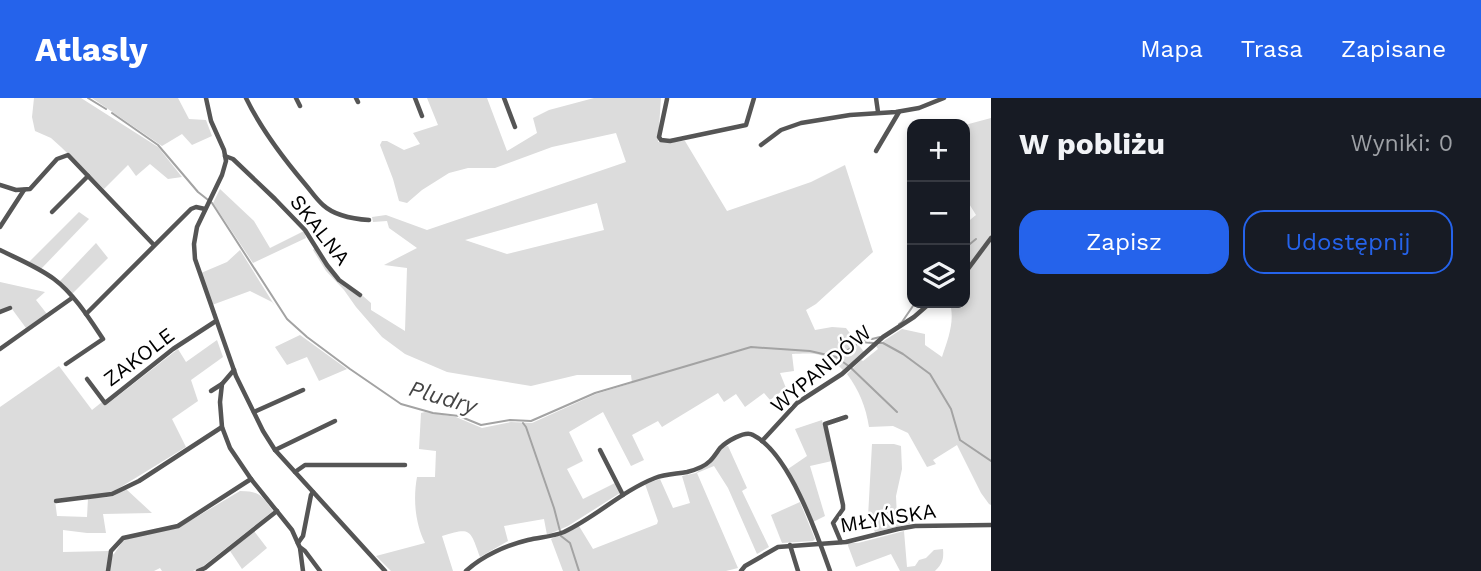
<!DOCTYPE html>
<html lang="pl">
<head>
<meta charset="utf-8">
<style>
	:root { --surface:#171b24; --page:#20242c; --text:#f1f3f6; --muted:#9ea1a6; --line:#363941; --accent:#2563eb }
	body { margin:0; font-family:"Work Sans",sans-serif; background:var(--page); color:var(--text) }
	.controls { position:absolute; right:21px; top:21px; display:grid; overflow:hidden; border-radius:14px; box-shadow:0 4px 10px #0003 }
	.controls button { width:63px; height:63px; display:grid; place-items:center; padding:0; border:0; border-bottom:2px solid var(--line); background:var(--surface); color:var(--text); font:35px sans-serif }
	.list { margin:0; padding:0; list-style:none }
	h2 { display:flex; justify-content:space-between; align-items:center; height:91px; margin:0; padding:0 28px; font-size:30px }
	h2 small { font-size:23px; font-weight:400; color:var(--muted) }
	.actions { display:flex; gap:14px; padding:21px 28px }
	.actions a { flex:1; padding:16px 0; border:2px solid var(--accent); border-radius:21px; text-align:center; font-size:24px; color:var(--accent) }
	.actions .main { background:var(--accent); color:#fff }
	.icon { flex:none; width:38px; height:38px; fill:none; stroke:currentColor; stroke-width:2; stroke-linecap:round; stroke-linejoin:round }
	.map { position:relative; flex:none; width:991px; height:473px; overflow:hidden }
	header { display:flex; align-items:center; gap:42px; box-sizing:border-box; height:98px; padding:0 35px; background:var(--accent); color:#fff }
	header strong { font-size:33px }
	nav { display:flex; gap:38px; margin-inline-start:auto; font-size:24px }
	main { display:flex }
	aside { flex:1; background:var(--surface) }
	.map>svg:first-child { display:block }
</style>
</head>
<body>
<header>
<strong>Atlasly</strong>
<nav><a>Mapa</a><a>Trasa</a><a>Zapisane</a></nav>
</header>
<main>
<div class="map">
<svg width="991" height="473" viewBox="0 0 991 473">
	<rect width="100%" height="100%" fill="#fff"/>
	<g fill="#dcdcdc" fill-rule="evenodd">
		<polygon points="34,0 81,0 158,49 182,79 168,81 150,66 136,78 128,67 104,91 61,49 51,40 35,33 32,19"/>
		<polygon points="92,0 178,0 189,21 206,22 212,38 192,47 182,36 162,48"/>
		<path d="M427 0H487L507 53 537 35 533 20 549 12 594 0H661L658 44 685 43 727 113 811 84 845 67 873 154 816 206 806 212 815 232 832 229 846 230 864 254 843 272C825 254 815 255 792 256L794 273 780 275 786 290 770 302 764 295 745 309 736 296 724 304 718 295 662 329 658 323 632 337 644 362 631 368 603 314 569 334 583 363 567 371 583 401 615 385 620 395 568 428 547 437 544 421 504 428 508 443 480 459C470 431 471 429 442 438L453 473H391L376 458 425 445C415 425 413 401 417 379H435L436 353 419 351 421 315 425 314 456 319 482 330 511 324 532 325 596 296 632 285 631 277H577L531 288 447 274 405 256 382 239 356 209 344 192 326 173 313 152 315 150 345 189 361 199 363 198 371 205V212L405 233 407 170 384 167 417 150 389 130 387 123 373 124 372 119 386 117 427 132 626 64 616 35 552 49 495 70H468L449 75 422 92 407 105 399 103 393 81 380 47 382 43H387L404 52 420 46 413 35 438 27ZM597 105 604 132 507 156 465 142Z"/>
		<polygon points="991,20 991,137 965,173 965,131 966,130 965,126 976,117 968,104 965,106 965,27"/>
		<polygon points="220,91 254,123 270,150 304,133 306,140 253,165 213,105"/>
		<polygon points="79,114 89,121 41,171 29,164"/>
		<path d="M991 143V407L989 406 981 395 957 347 933 362 936 366 927 369 908 335 893 328 869 329C866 309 859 292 847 276L861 262 863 263 878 251 876 248 902 231 925 236V247L942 259C948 241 955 224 950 205H965V175Z"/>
		<polygon points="96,145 108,160 72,196 59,184"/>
		<polygon points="240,152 275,208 272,204 250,193 212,207 201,175 227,164"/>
		<polygon points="0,184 45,194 36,202 47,216 26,230 12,211 0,216"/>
		<polygon points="300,237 347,271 319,283 307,259 287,267 275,249"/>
		<polygon points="217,242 223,259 191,282 198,303 172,321 186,349 111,395 55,402 57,418 87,419 88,400 112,399 126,391 152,415 103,416 106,435 87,435 63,432 63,454 109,453 107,473 0,473 0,309 59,268 92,312 102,304 105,308 178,251 186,264"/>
		<polygon points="822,322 832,363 810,368 825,418 813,424 788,371 807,358 795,331"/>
		<polygon points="872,346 894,346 901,348 902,371 896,398 897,419 909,418 910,426 875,434 868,419"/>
		<polygon points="728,348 747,390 742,393 769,449 757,456 728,390 714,368 697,375 738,470 726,473 563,473 551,441 579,428 593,451 657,426 658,423 645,386 660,381 673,410 690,405 682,378 696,375 723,349"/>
		<path d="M240 393C260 393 262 398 273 413L202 469 193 473H162L160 470 154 473H110L112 457 114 456 124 441 178 430Z"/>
		<polygon points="800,404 815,441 813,443 782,445 771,417"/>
		<polygon points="254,433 267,450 242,471 230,453"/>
		<path d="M904 433 907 469 915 468 919 462 926 460 934 452 943 451C944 462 942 466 935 473H900L891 456 856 469 847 445H858Z"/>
	</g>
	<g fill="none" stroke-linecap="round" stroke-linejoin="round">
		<g stroke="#a3a3a3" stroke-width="2">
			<polyline points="88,0 106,11"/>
			<polyline points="112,15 158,47 198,94 212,105 287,221 307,239 350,271 401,306 433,315 459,318 481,327 510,322 531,323 595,295 751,249 810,253 836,259 850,269 897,314"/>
			<polyline points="965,150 976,141"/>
			<polyline points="899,226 902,224 915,205"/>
			<polyline points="862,243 868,240 872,241 880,239"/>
			<polyline points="878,245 883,245 903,256 930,276 951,311 960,342 991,363"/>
			<polyline points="837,259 860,244 873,245"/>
			<polyline points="523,325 526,329 554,410 560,433"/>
			<polyline points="561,438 570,445 579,473"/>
		</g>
		<g stroke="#555" stroke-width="4.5">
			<polyline points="206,0 211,23 224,52 226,63 222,77 197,129 194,146 195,161 236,278 263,333 275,352 385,473"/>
			<path d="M246 0C261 31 283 60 305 86 311 93 316 101 323 107 335 118 353 121 369 122"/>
			<polyline points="296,0 300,8"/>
			<polyline points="356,0 358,4"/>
			<polyline points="415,0 422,18"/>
			<polyline points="504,0 515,29"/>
			<polyline points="876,0 878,14"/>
			<polyline points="667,1 659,39 661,42 670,43 746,27 754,0"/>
			<polyline points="761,47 781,32 801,25 850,17 896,14 919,10 944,0"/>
			<polyline points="876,53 899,14"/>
			<polyline points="225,58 233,61 275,101 305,132 327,167 339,182 360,197"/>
			<polyline points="0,87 16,92 30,91 57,61 68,57 154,147"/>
			<polyline points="52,114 88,78"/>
			<polyline points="0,129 24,92"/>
			<path d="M0 152C18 161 38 169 54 181 74 196 89 220 103 241L66 266"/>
			<polyline points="965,175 991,140"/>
			<polyline points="0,214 10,210"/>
			<polyline points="86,216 191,111 196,109 205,111"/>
			<polyline points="0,251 72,200"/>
			<polyline points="234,272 222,286 220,304 222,329 230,350 251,381 292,432 300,450 303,473"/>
			<polyline points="87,281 105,305 173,251 216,223"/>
			<polyline points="211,293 222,286"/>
			<polyline points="254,314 303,292"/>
			<polyline points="762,343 797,305 842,276 883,239 914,219 930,205"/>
			<polyline points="275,352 335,323"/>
			<polyline points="600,352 623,397"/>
			<polyline points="295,374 305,367 405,367"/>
			<polyline points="56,403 112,396 139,383 222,329"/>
			<polyline points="841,444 833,425 843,411 843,407 825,326 846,319"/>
			<polyline points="298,445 303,438 311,397 313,394"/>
			<polyline points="790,447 798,473"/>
			<polyline points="301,450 305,453 320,473"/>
			<polyline points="108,473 111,453 123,440 178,428 251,381"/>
			<polyline points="198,473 205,470 277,413"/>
			<path d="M466 473C482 458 507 447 528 442 540 439 552 439 564 434 596 419 622 393 655 380 665 376 676 376 687 374 695 372 704 369 710 363 714 359 717 354 720 350 726 344 745 332 753 337 789 355 817 436 830 473"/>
			<polyline points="741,473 745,468 778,449 846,444 898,431 915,428 991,427"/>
		</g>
	</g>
	<g text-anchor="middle" stroke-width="5" stroke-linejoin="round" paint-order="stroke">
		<g font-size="21" fill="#000" stroke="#fff">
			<text transform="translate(320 132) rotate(52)" y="7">SKALNA</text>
			<text transform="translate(139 259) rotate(-37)" y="7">ZAKOLE</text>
			<text transform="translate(821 271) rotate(-40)" y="7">WYPANDÓW</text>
			<text transform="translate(888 420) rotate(-9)" y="7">MŁYŃSKA</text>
		</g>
		<g font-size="23" font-style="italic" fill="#444" stroke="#fff">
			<text transform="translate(443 299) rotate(16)" y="8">Pludry</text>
		</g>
	</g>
</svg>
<div class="controls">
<button>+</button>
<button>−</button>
<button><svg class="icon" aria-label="layers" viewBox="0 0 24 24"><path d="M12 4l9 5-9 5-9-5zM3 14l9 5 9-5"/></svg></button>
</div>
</div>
<aside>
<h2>W pobliżu<small>Wyniki: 0</small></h2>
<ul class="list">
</ul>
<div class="actions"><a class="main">Zapisz</a><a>Udostępnij</a></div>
</aside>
</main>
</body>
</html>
